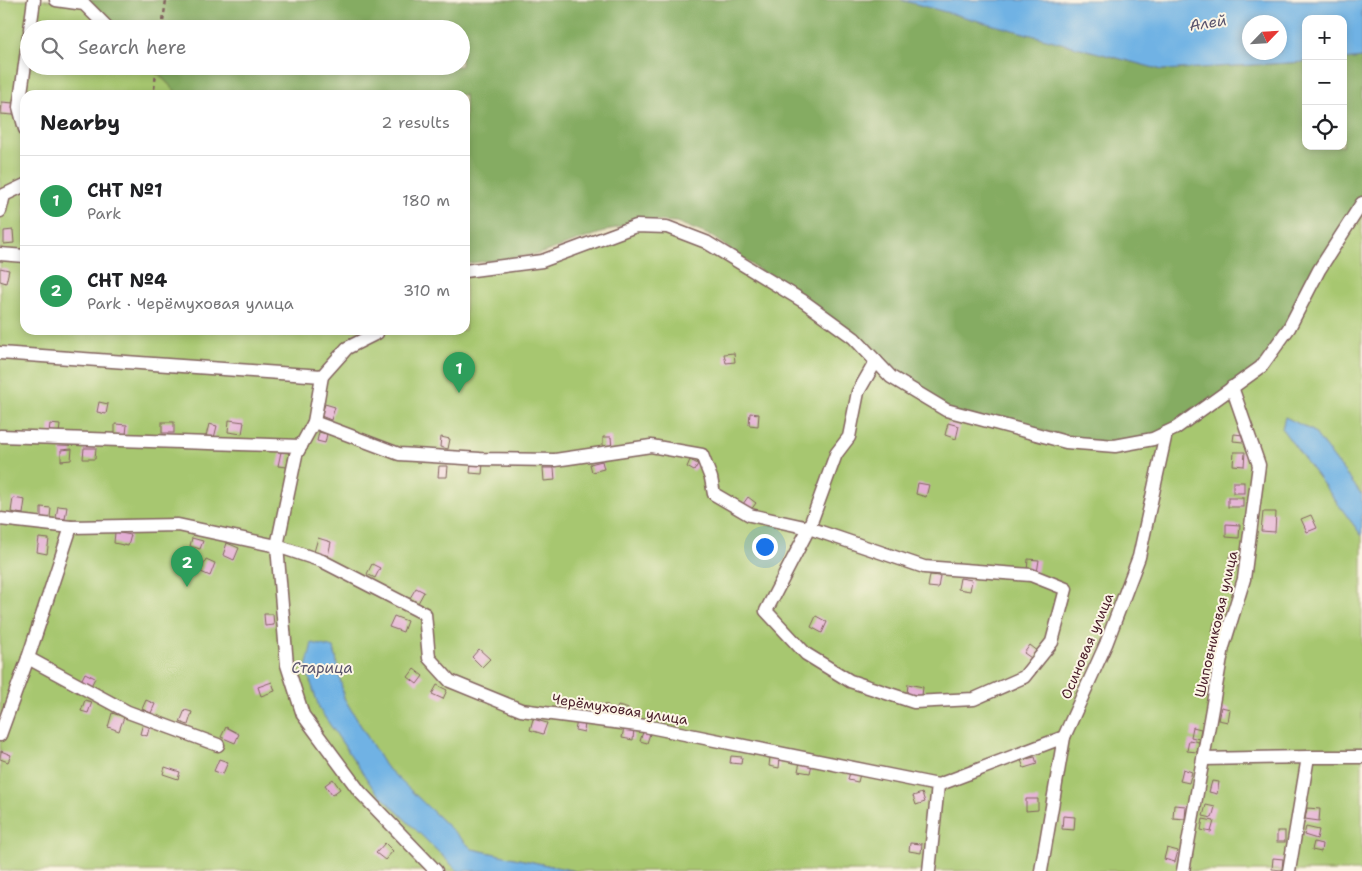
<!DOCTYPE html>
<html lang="en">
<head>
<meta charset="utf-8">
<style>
	:root { --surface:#fff; --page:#f6f6f6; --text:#202124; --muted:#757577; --line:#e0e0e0; --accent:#db2777 }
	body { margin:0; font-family:"Shantell Sans",sans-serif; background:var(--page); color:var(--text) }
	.controls { position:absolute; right:15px; top:15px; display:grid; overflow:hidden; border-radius:10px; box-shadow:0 2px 8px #0003 }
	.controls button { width:45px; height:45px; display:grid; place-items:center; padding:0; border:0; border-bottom:1px solid var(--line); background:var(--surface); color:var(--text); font:25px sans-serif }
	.compass { position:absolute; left:1242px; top:15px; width:45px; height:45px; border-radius:50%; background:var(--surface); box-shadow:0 2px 8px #0003; rotate:65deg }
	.you { position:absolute; left:764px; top:546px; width:18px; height:18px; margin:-12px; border:4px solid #fff; border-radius:50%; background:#1a73e8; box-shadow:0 0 0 8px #1a73e833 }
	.badge { display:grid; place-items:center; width:32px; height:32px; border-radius:50%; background:var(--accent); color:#fff; font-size:16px; font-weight:700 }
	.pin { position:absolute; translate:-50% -41px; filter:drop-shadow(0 1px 2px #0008) }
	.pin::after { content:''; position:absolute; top:26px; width:18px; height:15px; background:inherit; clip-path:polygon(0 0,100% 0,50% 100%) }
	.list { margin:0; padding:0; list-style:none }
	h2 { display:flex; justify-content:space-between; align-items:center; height:65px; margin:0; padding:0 20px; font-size:21px }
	h2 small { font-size:16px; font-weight:400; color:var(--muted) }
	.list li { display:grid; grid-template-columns:32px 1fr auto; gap:15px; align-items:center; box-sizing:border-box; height:90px; padding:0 20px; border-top:1px solid var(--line) }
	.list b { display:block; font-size:19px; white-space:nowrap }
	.list p { margin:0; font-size:16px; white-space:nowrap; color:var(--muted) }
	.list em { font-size:16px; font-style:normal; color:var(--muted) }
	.icon { flex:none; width:28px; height:28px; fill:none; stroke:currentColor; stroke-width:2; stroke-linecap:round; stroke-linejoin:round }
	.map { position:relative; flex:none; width:1362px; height:871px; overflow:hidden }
	.search { position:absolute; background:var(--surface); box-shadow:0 2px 8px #0003; left:20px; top:20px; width:450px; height:55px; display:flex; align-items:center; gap:12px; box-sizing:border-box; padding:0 18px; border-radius:28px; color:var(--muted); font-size:19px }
	.panel { position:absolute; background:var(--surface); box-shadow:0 2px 8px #0003; left:20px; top:90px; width:450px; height:245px; border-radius:15px }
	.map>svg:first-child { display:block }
</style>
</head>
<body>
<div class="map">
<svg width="1362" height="871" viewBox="0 0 1362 871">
	<rect width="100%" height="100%" fill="#fcf5e5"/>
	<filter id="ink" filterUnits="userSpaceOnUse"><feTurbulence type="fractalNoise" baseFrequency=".02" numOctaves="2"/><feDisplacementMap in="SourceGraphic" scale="10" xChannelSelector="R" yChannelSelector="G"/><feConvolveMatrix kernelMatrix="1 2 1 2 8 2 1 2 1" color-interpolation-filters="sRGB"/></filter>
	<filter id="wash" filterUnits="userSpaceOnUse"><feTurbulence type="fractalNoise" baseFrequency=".0096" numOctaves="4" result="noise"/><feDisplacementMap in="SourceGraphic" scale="20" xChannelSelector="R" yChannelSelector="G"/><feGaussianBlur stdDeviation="1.12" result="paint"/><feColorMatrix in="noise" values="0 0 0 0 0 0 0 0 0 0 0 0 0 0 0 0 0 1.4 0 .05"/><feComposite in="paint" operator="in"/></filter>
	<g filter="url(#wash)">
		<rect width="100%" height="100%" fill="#e9e2c0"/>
		<polygon fill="#a7c76f" stroke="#78734d" points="0,0 88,0 116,29 29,29 29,66 151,66 179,95 25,95 25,330 465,330 465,273 542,261 636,226 673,232 704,244 803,301 1362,203 1362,495 1313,431 1285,417 1282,429 1362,536 1362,871 575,871 472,849 385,766 344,698 334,648 306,668 320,710 373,788 458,871 0,871"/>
		<polygon fill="#85ac62" stroke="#686646" points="88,0 901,0 1162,70 1306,62 1306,146 1343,146 1343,60 1362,58 1362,203 1261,367 1176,428 1115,446 946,410 891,377 803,301 711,236 676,222 639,220 539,254 465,264 465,95 179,95 151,66 461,66 461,29 116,29"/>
		<g fill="#6fb2e4" stroke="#5c6888" fill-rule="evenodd">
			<path d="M901 0H1362V58L1343 60V19H1306V62L1162 70ZM1250 22H1280V52H1250Z"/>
			<polygon points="1285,417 1313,431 1362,495 1362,536 1282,429"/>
			<polygon points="312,643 334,648 344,698 385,766 472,849 575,871 458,871 373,788 320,710 306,668"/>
		</g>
		<g id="blocks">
			<g fill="#e3aed5">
				<polygon points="2,102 14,103 13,115 1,114"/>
				<polygon points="13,230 14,243 4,244 4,231"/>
				<polygon points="0,268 9,270 6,283 0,281"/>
				<polygon points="734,353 735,362 726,363 724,354"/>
				<polygon points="99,402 108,404 106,414 97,412"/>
				<polygon points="325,404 335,407 331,420 321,416"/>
				<polygon points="750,413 759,414 758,426 749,425"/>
				<polygon points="229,420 244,422 242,434 228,432"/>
				<rect x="162" y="422" width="12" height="11"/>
				<polygon points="948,423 959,426 956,439 945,435"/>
				<polygon points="50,424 60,425 59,434 49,432"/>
				<polygon points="115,424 127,425 126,435 115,435"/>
				<polygon points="209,424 217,426 214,438 206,436"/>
				<polygon points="319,432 327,434 325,443 317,441"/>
				<polygon points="1234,434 1243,435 1243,442 1233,441"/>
				<polygon points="441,437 450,439 448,449 440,447"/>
				<polygon points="603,437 611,437 612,449 603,449"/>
				<polygon points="84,448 96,448 95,459 83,459"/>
				<polygon points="72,449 71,460 61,461 61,450"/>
				<polygon points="281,452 289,453 287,467 278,466"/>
				<polygon points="1234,452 1245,452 1244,466 1233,465"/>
				<polygon points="690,460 698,464 694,471 687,467"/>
				<polygon points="602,461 604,469 592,472 590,464"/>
				<polygon points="471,464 483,464 482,474 470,473"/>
				<polygon points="439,466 448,466 447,477 438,477"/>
				<polygon points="543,468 554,468 555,480 544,481"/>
				<rect x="1233" y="482" width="11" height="11"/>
				<polygon points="918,483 929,485 926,497 916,494"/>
				<polygon points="748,497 756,503 751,510 743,504"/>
				<polygon points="13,498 25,500 23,514 11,512"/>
				<rect x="1228" y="498" width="15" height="9"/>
				<polygon points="58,506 67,507 65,519 56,518"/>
				<polygon points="41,507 51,508 50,518 41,517"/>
				<polygon points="1263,512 1276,512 1275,532 1261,531"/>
				<polygon points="1311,515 1317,528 1307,532 1301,519"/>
				<polygon points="1226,524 1240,525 1239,538 1226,537"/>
				<polygon points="115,532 131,535 128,546 114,543"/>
				<polygon points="39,538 49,539 47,554 37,552"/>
				<polygon points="192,538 203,541 200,549 190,546"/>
				<polygon points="318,538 331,542 328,556 314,552"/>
				<polygon points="227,543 239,548 234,560 223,555"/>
				<polygon points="1230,556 1238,557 1238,567 1229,566"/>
				<polygon points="206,559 215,563 210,576 201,572"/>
				<polygon points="1028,559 1039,560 1037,573 1027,572"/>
				<polygon points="372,564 380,568 375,578 367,574"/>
				<polygon points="930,575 940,576 938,588 928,587"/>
				<polygon points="960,578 972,580 970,591 958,589"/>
				<polygon points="416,588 424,592 418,603 410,598"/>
				<polygon points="264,614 273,614 274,625 265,626"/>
				<polygon points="394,616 407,621 403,632 389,627"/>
				<polygon points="816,616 827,622 822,633 811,627"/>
				<polygon points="1214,622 1223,623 1221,634 1212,632"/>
				<polygon points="1030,645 1039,652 1034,660 1024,653"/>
				<polygon points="479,649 490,659 482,667 472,657"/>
				<polygon points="414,669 423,676 417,684 408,677"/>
				<polygon points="85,673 95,678 90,688 80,683"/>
				<polygon points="272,682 275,691 261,696 258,687"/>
				<polygon points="908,684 923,687 922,696 907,694"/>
				<polygon points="437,685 447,690 443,699 432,694"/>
				<polygon points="565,699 575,701 573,711 562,708"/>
				<polygon points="85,700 92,702 88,713 81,711"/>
				<polygon points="146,700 155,704 151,713 142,709"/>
				<polygon points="596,704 608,705 607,714 596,713"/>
				<polygon points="618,706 629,709 626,718 615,715"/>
				<polygon points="1221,707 1230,709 1228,722 1218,720"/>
				<polygon points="185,710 192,712 188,725 180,722"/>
				<polygon points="112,713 124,717 119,731 108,727"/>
				<polygon points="533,719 547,723 543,734 530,730"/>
				<polygon points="577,721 585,723 584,732 575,730"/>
				<polygon points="143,723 150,725 147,736 140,734"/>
				<polygon points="226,727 239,734 235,743 221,737"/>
				<polygon points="624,727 634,728 633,740 622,738"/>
				<polygon points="1193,727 1201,729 1199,739 1191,737"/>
				<polygon points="643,732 650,734 647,743 640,741"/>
				<polygon points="1189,740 1199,742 1197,752 1187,751"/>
				<polygon points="1,751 11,755 8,762 0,759"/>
				<polygon points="731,756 742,757 741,764 730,763"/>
				<polygon points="770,757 780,758 779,768 769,766"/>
				<polygon points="1035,757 1037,764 1024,768 1021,760"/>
				<polygon points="219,759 228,762 223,774 214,771"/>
				<polygon points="800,762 812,764 810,773 798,771"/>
				<polygon points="165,767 180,772 178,779 163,774"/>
				<polygon points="1183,769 1192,772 1189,783 1180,781"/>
				<polygon points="850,772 860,774 858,782 848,780"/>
				<polygon points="333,779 340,789 332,795 325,785"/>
				<polygon points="1212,781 1219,782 1217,794 1209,792"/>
				<polygon points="922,793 925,802 916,805 913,796"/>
				<polygon points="1026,799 1038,799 1038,810 1026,811"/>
				<polygon points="1174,805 1186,806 1185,819 1173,818"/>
				<polygon points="1206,805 1215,807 1212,818 1203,816"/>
				<polygon points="1307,808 1320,809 1319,821 1305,819"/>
				<polygon points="1063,816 1075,817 1074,830 1062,829"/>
				<polygon points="1203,819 1214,821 1211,832 1201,830"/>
				<polygon points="1306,827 1319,830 1317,839 1304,835"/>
				<rect x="1277" y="831" width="8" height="11"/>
				<polygon points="1314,842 1322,844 1321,852 1312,850"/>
				<polygon points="385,843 393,851 385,860 376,853"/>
				<polygon points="910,843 922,844 921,853 909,851"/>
				<polygon points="1167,848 1178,851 1175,862 1164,859"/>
				<polygon points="1273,858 1283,859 1282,870 1272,869"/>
			</g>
		</g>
	</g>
	<g filter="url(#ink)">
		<use href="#blocks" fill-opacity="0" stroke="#82635f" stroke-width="1"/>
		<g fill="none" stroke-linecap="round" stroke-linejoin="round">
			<defs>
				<g id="minor">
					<polyline points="56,0 84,4 109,29"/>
					<polyline points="30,29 34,0"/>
					<polyline points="25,129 19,107 29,36"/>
					<polyline points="0,211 4,195 25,185"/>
					<polyline points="0,254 25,256"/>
					<polyline points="465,271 542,261 636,226 667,227 706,242 803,301 854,338 891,377 946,410 1066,442 1115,446 1153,439 1176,428 1261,367 1289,328 1319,270 1362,203"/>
					<polyline points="377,330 377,333 347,348 322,376 314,422 296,455 277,546 287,665 303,715 360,792 436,871"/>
					<polyline points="0,353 322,376"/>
					<polyline points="314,422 399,454 480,459 555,460 651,446 702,455 711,478 714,494 750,515 809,528 924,567 1031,575 1066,589 1052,642 1024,677 974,699 914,702 850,681 806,654 766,611 809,528 836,454 849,437 858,392 876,361"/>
					<polyline points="0,436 301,446"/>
					<polyline points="0,519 71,527 178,525 277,546 322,561 425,614 429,658 450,681 521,710 645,726 938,785 929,871"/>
					<polyline points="28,658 128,712 218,745"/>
					<polyline points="0,735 28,658 71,527"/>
					<polyline points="1308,757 1362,757"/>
					<polyline points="1203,759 1308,757 1289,871"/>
					<polyline points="938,785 1064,737"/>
					<polyline points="1041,871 1064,737 1106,644 1139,557 1166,433"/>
					<polyline points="1183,871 1223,647 1244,579 1259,465 1232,387"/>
				</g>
			</defs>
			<use href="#minor" stroke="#82635f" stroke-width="15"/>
			<g stroke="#82635f" stroke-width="2.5" stroke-dasharray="4 4" stroke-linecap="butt">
				<polyline points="162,29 166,0"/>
				<polyline points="149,95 154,89 157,66"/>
			</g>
			<use href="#minor" stroke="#fff" stroke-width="12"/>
		</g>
	</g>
	<g text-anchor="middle" stroke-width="4" stroke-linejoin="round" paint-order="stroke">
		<g font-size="14" fill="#4a1f2b" stroke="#fcf5e5">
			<text transform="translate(1216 624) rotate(-77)" y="5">Шиповниковая улица</text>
			<text transform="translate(1087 646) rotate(-67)" y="5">Осиновая улица</text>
			<text transform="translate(620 709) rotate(9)" y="5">Черёмуховая улица</text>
		</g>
		<g font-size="15" font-style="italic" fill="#57526c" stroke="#fcf5e5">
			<text transform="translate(1208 23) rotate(-9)" y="5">Алей</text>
			<text x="322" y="673">Старица</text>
		</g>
	</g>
</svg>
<div class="controls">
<button>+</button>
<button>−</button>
<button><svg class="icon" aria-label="locate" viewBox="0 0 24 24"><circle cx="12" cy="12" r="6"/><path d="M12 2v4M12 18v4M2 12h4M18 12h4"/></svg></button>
</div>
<svg class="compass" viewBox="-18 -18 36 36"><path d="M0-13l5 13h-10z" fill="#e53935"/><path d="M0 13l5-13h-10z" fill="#757577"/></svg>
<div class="you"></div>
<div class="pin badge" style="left:459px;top:393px;background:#2e9e5b">1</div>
<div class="pin badge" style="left:187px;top:587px;background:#2e9e5b">2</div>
<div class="search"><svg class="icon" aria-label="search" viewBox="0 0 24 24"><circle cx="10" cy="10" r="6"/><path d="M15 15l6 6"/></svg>Search here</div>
<section class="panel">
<h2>Nearby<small>2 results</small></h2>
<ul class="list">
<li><span class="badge" style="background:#2e9e5b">1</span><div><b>СНТ №1</b><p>Park</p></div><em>180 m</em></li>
<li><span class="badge" style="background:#2e9e5b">2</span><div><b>СНТ №4</b><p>Park · Черёмуховая улица</p></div><em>310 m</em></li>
</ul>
</section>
</div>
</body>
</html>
